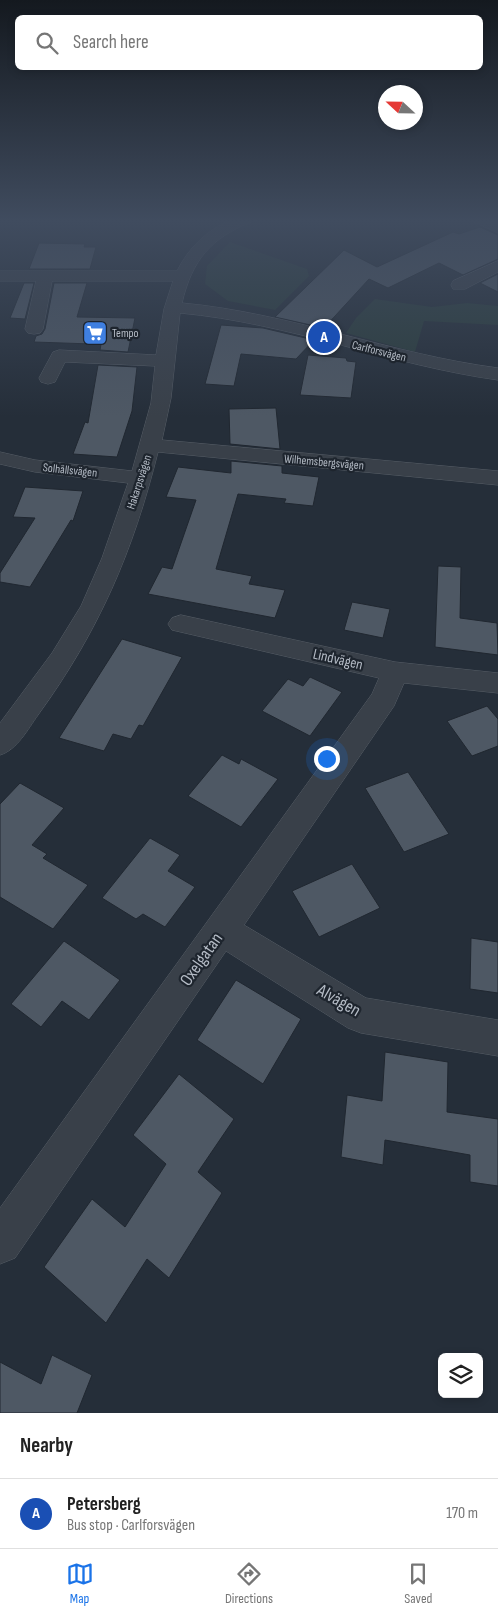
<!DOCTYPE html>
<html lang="en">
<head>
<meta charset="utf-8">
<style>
	:root { --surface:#fff; --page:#f2f2f2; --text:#222; --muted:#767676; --line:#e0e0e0; --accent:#1a73e8 }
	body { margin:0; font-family:"Sofia Sans Condensed",sans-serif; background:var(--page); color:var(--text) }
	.controls { position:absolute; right:15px; bottom:15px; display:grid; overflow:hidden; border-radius:8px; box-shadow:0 2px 8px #0003 }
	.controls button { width:45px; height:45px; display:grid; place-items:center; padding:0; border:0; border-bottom:1px solid var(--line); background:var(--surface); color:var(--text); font:25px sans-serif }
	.compass { position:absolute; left:378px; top:85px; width:45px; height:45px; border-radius:50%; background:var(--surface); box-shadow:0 2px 8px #0003; rotate:292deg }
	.you { position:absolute; left:326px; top:758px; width:18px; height:18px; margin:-12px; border:4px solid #fff; border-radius:50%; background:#1a73e8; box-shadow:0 0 0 8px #1a73e833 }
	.badge { display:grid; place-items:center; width:32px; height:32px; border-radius:50%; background:var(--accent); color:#fff; font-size:16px; font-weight:700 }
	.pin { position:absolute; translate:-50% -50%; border:2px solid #fff; box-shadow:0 1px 5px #0006 }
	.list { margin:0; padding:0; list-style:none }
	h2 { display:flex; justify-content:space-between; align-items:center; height:65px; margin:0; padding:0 20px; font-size:21px }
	h2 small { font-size:16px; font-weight:400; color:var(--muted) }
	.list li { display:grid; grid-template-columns:32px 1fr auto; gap:15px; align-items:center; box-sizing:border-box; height:70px; padding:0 20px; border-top:1px solid var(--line) }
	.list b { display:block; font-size:19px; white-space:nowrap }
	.list p { margin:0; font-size:16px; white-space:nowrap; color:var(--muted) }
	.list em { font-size:16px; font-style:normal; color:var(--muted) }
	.icon { flex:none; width:28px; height:28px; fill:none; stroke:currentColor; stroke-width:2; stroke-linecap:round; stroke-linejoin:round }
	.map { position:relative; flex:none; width:498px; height:1413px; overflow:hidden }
	.search { position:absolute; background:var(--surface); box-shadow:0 2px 8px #0003; left:15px; right:15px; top:15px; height:55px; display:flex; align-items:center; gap:12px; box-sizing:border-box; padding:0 18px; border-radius:8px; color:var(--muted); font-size:19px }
	.sheet { height:135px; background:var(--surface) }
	nav { display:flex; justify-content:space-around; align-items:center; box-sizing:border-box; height:70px; border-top:1px solid var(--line); background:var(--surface); font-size:14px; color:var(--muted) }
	nav a { display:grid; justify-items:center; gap:2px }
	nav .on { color:var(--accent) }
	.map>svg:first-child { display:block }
</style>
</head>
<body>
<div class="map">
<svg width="498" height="1413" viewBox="0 0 498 1413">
	<rect width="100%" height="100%" fill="#252e39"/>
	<g fill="#2a3c3c">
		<polygon points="230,242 307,269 309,276 275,310 228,301 205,284 207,266"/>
		<polygon points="375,299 432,307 467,303 498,306 498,325 424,321 415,352 346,333 356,318"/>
	</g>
	<g fill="#4e5864" stroke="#202730">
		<polygon points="480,227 498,235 498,259 463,275 439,263 388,288 369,279 324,328 275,317 344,250 377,267 453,232 459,234"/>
		<polygon points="39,243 85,244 84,247 96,247 90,269 29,269"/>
		<polygon points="498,274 498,292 480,283"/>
		<polygon points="24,283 34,283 25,319 10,318"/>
		<polygon points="54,283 87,283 77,317 135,318 128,352 100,350 103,333 92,344 34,342 36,336 42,334 45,329"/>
		<polygon points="221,325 263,328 314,340 296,359 241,354 234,386 205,384"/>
		<polygon points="308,355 346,358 347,361 356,362 351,398 300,395"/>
		<polygon points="98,365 137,367 132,411 117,457 73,454 85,422 88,423"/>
		<polygon points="276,408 280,449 230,444 229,409"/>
		<polygon points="231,461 282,466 282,473 319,477 313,506 284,503 286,499 238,494 216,569 252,576 249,584 285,590 275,618 148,594 162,567 172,569 196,500 166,497 178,467 231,473"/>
		<polygon points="25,487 83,491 73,521 71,520 30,587 0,582 0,573 35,518 13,517"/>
		<polygon points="438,566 461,567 460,618 497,623 498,655 435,647"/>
		<polygon points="352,602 390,609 383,638 344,630"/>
		<polygon points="122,639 182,657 143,726 139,725 131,739 113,734 104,751 59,738"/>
		<polygon points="310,677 342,692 310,736 262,711 288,679 303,686"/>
		<polygon points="487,706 498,719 498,746 472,756 447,721"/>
		<polygon points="222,755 239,764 241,759 278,779 241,827 188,796"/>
		<polygon points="408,772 449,834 404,852 365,788"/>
		<polygon points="20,783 64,808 32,845 47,854 43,858 88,885 53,929 0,897 0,804"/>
		<polygon points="150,838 180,855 168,871 195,887 165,927 143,914 136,919 102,898"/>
		<polygon points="352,864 380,908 319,937 292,891"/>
		<polygon points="471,938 498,942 498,993 470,989"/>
		<polygon points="64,941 120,980 89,1020 62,1001 41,1027 11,1004"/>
		<polygon points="236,980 301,1019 263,1084 197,1040"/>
		<polygon points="385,1052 448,1062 447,1112 498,1119 498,1186 470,1182 470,1155 385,1140 383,1165 341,1157 347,1095 382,1101"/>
		<polygon points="179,1074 234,1119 198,1172 222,1193 169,1278 147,1259 106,1323 44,1267 92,1199 125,1227 166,1164 133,1135"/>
		<polygon points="52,1355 92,1375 77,1413 0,1413 0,1362 41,1384"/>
	</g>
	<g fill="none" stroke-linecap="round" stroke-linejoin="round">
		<defs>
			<g id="minor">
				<path d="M233 219H253L251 222C211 238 192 260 182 303 290 313 391 354 498 368V380C390 365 289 323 180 313L171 398 162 440 498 471V485L158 452C133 552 99 631 38 715 28 729 17 750 0 755V723L52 653 81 606 102 558 128 483 35 472 0 464V452L35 460 132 471 151 403 155 366 65 362 55 382 48 384 41 382 39 378 53 352 59 350 156 355 164 309 173 281H52L43 329 40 333 34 334 28 333 25 329 36 281H0V271H177C189 247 208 229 233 219Z"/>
				<polygon points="472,219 491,219 498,222 498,233 474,222"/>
				<polygon points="498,261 498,272 465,289 453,289 451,285 453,281"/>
				<polygon points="181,615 395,662 498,673 498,693 404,683 394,706 244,925 366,998 498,1020 498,1056 361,1033 348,1028 226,951 15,1258 0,1264 0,1208 372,694 379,678 172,630 168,624 172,618"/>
			</g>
		</defs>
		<use href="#minor" stroke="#575e67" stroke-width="1"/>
		<use href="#minor" fill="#394049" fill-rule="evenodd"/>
	</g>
	<linearGradient id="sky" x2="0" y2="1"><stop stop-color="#14191f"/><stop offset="0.53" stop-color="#404c5f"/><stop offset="1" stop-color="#404c5f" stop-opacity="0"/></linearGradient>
	<rect width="498" height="417" fill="url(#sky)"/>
	<defs>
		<symbol id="supermarket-square" viewBox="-11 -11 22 22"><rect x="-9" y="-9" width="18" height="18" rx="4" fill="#3f7fe0" stroke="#1e252e"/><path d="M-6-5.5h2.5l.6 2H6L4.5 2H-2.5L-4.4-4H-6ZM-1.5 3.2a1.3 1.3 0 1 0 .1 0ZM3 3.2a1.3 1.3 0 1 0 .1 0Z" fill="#fff"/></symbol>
	</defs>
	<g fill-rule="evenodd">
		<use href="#supermarket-square" x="81" y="319" width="28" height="28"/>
	</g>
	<g text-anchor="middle" stroke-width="4.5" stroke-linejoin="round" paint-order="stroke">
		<g font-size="12" fill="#b4bbc5" stroke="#1e252e" text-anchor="start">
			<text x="112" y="337">Tempo</text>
		</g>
		<g font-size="12" fill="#b4bbc5" stroke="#1e252e">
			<text transform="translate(379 351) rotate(14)" y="4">Carlforsvägen</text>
			<text transform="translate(324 462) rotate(5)" y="4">Wilhemsbergsvägen</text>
			<text transform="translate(70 470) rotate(6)" y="4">Solhällsvägen</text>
			<text transform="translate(139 482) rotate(-72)" y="4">Hakarpsvägen</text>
		</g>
		<g font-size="15" fill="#b4bbc5" stroke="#1e252e">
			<text transform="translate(338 659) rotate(13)" y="5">Lindvägen</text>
		</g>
		<g font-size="18" fill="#b4bbc5" stroke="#1e252e">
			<text transform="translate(201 959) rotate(-55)" y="6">Oxelgatan</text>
			<text transform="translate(339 1000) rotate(30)" y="6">Alvägen</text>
		</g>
	</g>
</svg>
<div class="controls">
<button><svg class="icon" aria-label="layers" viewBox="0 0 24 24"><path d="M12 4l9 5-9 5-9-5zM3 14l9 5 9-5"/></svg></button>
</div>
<svg class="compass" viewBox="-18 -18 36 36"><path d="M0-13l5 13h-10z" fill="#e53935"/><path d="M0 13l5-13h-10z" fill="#767676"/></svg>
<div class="you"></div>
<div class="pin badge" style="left:324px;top:337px;background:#1a4fb4">A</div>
<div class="search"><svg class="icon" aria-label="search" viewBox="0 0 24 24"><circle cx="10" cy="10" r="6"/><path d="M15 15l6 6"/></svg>Search here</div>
</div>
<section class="sheet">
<h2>Nearby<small></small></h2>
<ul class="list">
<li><span class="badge" style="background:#1a4fb4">A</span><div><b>Petersberg</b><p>Bus stop · Carlforsvägen</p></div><em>170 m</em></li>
</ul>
</section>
<nav>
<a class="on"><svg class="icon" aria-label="map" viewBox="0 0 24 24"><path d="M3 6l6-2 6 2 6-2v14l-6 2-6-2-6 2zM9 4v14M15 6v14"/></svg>Map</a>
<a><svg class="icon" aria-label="directions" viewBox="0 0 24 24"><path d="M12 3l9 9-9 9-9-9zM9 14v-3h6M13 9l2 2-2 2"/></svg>Directions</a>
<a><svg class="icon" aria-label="saved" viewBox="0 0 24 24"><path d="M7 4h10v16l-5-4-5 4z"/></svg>Saved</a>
</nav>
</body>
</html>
